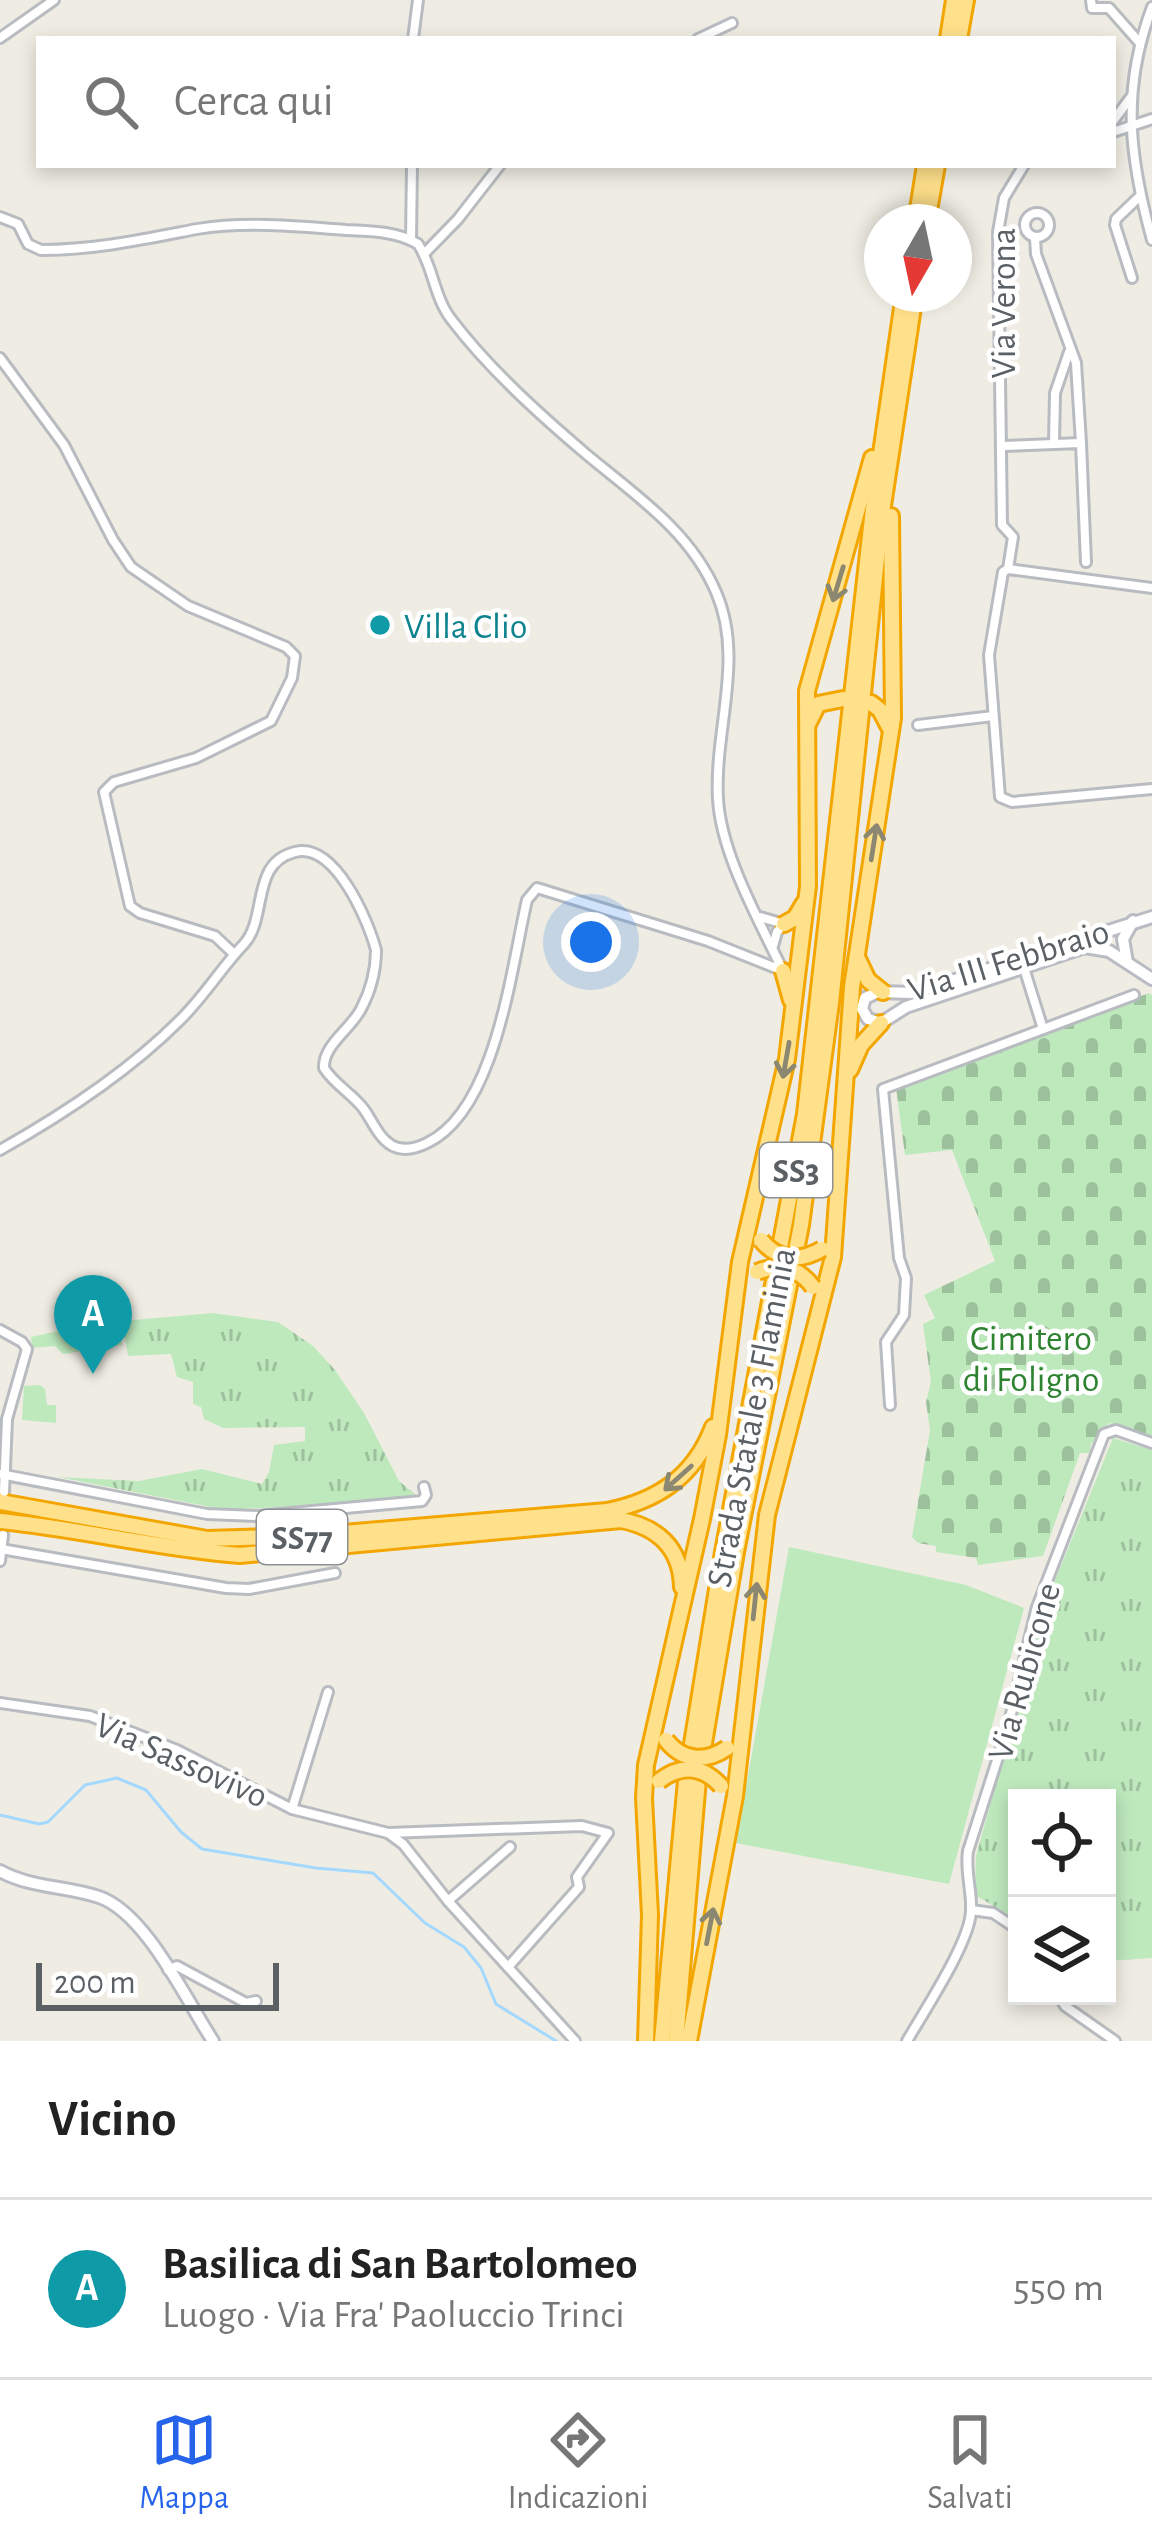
<!DOCTYPE html>
<html lang="it">
<head>
<meta charset="utf-8">
<style>
	:root { --surface:#fff; --page:#f6f6f6; --text:#222; --muted:#767676; --line:#e0e0e0; --accent:#2563eb }
	body { margin:0; font-family:"Alegreya Sans",sans-serif; background:var(--page); color:var(--text) }
	.controls { position:absolute; right:36px; bottom:36px; display:grid; overflow:hidden; border-radius:0px; box-shadow:0 6px 18px #0003 }
	.controls button { width:108px; height:108px; display:grid; place-items:center; padding:0; border:0; border-bottom:3px solid var(--line); background:var(--surface); color:var(--text); font:60px sans-serif }
	.compass { position:absolute; left:864px; top:204px; width:108px; height:108px; border-radius:50%; background:var(--surface); box-shadow:0 6px 18px #0003; rotate:189deg }
	.scale { position:absolute; left:36px; bottom:30px; width:243px; box-sizing:border-box; padding-left:12px; border:6px solid #5b6065; border-top:0; font-size:33px; line-height:42px; white-space:nowrap; color:#5b6065; -webkit-text-stroke:9px #fff; paint-order:stroke }
	.you { position:absolute; left:591px; top:942px; width:42px; height:42px; margin:-30px; border:9px solid #fff; border-radius:50%; background:#1a73e8; box-shadow:0 0 0 18px #1a73e833 }
	.badge { display:grid; place-items:center; width:78px; height:78px; border-radius:50%; background:var(--accent); color:#fff; font-size:39px; font-weight:700 }
	.pin { position:absolute; translate:-50% -99px; filter:drop-shadow(0 3px 6px #0008) }
	.pin::after { content:''; position:absolute; top:63px; width:42px; height:36px; background:inherit; clip-path:polygon(0 0,100% 0,50% 100%) }
	.list { margin:0; padding:0; list-style:none }
	h2 { display:flex; justify-content:space-between; align-items:center; height:156px; margin:0; padding:0 48px; font-size:51px }
	h2 small { font-size:39px; font-weight:400; color:var(--muted) }
	.list li { display:grid; grid-template-columns:78px 1fr auto; gap:36px; align-items:center; box-sizing:border-box; height:180px; padding:0 48px; border-top:3px solid var(--line) }
	.list b { display:block; font-size:45px; white-space:nowrap }
	.list p { margin:0; font-size:39px; white-space:nowrap; color:var(--muted) }
	.list em { font-size:39px; font-style:normal; color:var(--muted) }
	.icon { flex:none; width:66px; height:66px; fill:none; stroke:currentColor; stroke-width:2; stroke-linecap:round; stroke-linejoin:round }
	.map { position:relative; flex:none; width:1152px; height:2041px; overflow:hidden }
	.search { position:absolute; background:var(--surface); box-shadow:0 6px 18px #0003; left:36px; right:36px; top:36px; height:132px; display:flex; align-items:center; gap:30px; box-sizing:border-box; padding:0 42px; border-radius:0px; color:var(--muted); font-size:45px }
	.sheet { height:336px; background:var(--surface) }
	nav { display:flex; justify-content:space-around; align-items:center; box-sizing:border-box; height:168px; border-top:3px solid var(--line); background:var(--surface); font-size:33px; color:var(--muted) }
	nav a { display:grid; justify-items:center; gap:6px }
	nav .on { color:var(--accent) }
	.map>svg:first-child { display:block }
</style>
</head>
<body>
<div class="map">
<svg width="1152" height="2041" viewBox="0 0 1152 2041">
	<defs>
		<pattern id="grass-tufts" width="24" height="20" patternUnits="userSpaceOnUse" patternTransform="scale(3)"><rect width="24" height="20" fill="#bee9bd"/><path d="M3 7l-1-3M5 7V3M7 7l1-3M15 17l-1-3M17 17v-4M19 17l1-3" fill="none" stroke="#9dc09d"/></pattern>
		<pattern id="cemetery-stones" width="16" height="16" patternUnits="userSpaceOnUse" patternTransform="scale(3)"><rect width="16" height="16" fill="#bee9bd"/><path d="M2 7V4a2 2 0 0 1 4 0v3zM10 15v-3a2 2 0 0 1 4 0v3z" fill="#9dc09d"/></pattern>
	</defs>
	<rect width="100%" height="100%" fill="#efede3"/>
	<g fill="url(#grass-tufts)">
		<polygon points="212,1313 278,1322 313,1346 335,1370 364,1413 399,1481 421,1499 226,1510 58,1477 139,1481 202,1469 262,1484 269,1472 274,1445 305,1441 305,1427 223,1428 204,1419 201,1407 193,1404 193,1382 177,1377 171,1354 128,1356 122,1321"/>
		<polygon points="118,1318 122,1345 63,1354 55,1346 32,1348 31,1337"/>
		<polygon points="1113,1438 1152,1450 1152,1958 1107,1961 1107,1798 1017,1798 1017,1920 975,1895 976,1856 1047,1600"/>
	</g>
	<polygon fill="url(#cemetery-stones)" points="1149,993 1152,995 1152,1440 1109,1423 1100,1432 1097,1444 1091,1443 1090,1453 1080,1453 1043,1556 978,1565 976,1558 936,1552 936,1546 918,1543 912,1537 930,1430 926,1402 931,1382 923,1324 935,1318 924,1295 995,1261 952,1150 905,1155 896,1088"/>
	<g fill="#bee9bd">
		<polygon points="40,1385 45,1389 47,1405 56,1405 56,1423 22,1420 24,1386"/>
		<polygon points="789,1547 966,1585 1024,1608 949,1884 736,1843"/>
	</g>
	<g fill="none" stroke-linecap="round" stroke-linejoin="round">
		<polyline stroke="#a4d8ff" stroke-width="3" points="0,1815 39,1824 48,1822 85,1785 117,1778 146,1790 181,1832 202,1849 316,1868 373,1873 425,1923 464,1947 481,1968 496,2004 556,2041"/>
		<defs>
			<g id="street">
				<polyline points="1091,0 1092,8 1109,8 1139,42"/>
				<path d="M1152 7C1121 90 1129 156 1152 240"/>
				<polyline points="0,38 54,0"/>
				<polyline points="413,39 418,0"/>
				<polyline points="698,39 732,23"/>
				<polyline points="1113,121 1131,97"/>
				<polyline points="1113,132 1152,119"/>
				<circle cx="1037" cy="225" r="12"/>
				<path d="M0 217 18 224 28 244 41 250C95 250 145 239 197 229 244 221 298 226 346 230 369 231 397 231 418 244 433 266 434 297 451 319 488 368 539 414 586 454 635 495 690 531 716 592 745 659 714 729 718 799 721 854 759 920 782 969"/>
				<polyline points="1035,238 1036,254 1076,363 1081,443"/>
				<polyline points="411,240 412,165"/>
				<polyline points="424,254 458,219 500,165"/>
				<polyline points="1132,278 1115,225 1116,219 1140,196"/>
				<polyline points="0,358 64,445 113,540 131,567 188,606 286,647 295,656 292,678 271,721 196,758 114,782 104,792 130,906 140,913 215,936 233,953"/>
				<polyline points="1054,444 1055,393 1069,352"/>
				<polyline points="1002,446 1081,443 1086,562"/>
				<polyline points="1008,569 1013,537 1002,525 998,232 1004,198 1024,165"/>
				<polyline points="1152,588 1008,569 1003,572 989,655 1000,797 1012,802 1152,789"/>
				<polyline points="918,725 993,716"/>
				<polyline points="760,917 784,924 777,932 773,946"/>
				<polyline points="1024,968 1043,1029"/>
				<path d="M0 1150C64 1114 127 1073 179 1021 204 997 221 968 244 944 268 918 250 863 295 852 335 842 368 920 376 950 376 970 370 992 361 1009 350 1030 323 1045 324 1068 334 1084 351 1093 363 1108 372 1120 378 1137 391 1145 403 1152 415 1149 427 1143 496 1110 511 969 527 900L537 888 708 941 781 970"/>
				<polyline points="0,1330 22,1342 27,1349 7,1419 4,1492"/>
				<polyline points="890,1405 886,1342 904,1315 906,1278 899,1258 883,1089 1134,995"/>
				<polyline points="0,1474 207,1514 258,1516 422,1501 426,1495 424,1487"/>
				<polyline points="1,1549 226,1588 249,1589 335,1573"/>
				<polyline points="0,1561 3,1535"/>
				<polyline points="0,1703 90,1716 177,1750 292,1809 388,1833 403,1844 448,1901 575,2041"/>
				<polyline points="292,1809 328,1692"/>
				<polyline points="388,1833 582,1826 608,1833 577,1877 579,1887 508,1967"/>
				<polyline points="448,1901 510,1847"/>
				<polyline points="971,1910 993,1913 1017,1929"/>
				<polyline points="168,1970 177,1966 246,2003 256,2001"/>
				<polyline points="1059,1996 1065,2006 1115,2041"/>
				<path d="M907 2041C924 2011 971 1941 971 1910 972 1890 965 1872 968 1851L1008 1726 1037 1607 1104 1434 1116 1430 1152 1443"/>
			</g>
			<g id="secondary">
				<polyline points="1152,917 914,993 878,992 865,998 862,1009 868,1019 881,1023 906,1007 1085,947 1109,951 1152,979"/>
				<polyline points="1127,962 1123,939 1133,921"/>
				<path d="M0 1871C31 1888 66 1886 99 1897 146 1913 186 2000 213 2041"/>
			</g>
			<g id="highway">
				<polyline points="948,39 954,0"/>
				<polyline points="959,39 966,0"/>
				<polyline points="916,222 925,165"/>
				<polyline points="927,222 937,165"/>
				<polyline points="871,703 880,710 889,727"/>
				<polyline points="808,724 818,704 843,699"/>
				<polyline points="784,924 795,918 804,903"/>
				<polyline points="858,959 868,980 883,992"/>
				<polyline points="783,971 791,1000"/>
				<polyline points="850,1070 861,1045 881,1023"/>
				<path d="M0 1502 207 1539 307 1536 607 1511C657 1501 694 1477 713 1427"/>
				<path d="M0 1521C81 1529 160 1549 240 1555L621 1520C658 1527 681 1548 682 1587"/>
				<polyline points="646,2041 650,1915 644,1798 646,1765 702,1519 718,1435 740,1262 787,1059 808,886 807,691 872,458"/>
				<polyline points="662,2041 686,1781 723,1552 805,1114 873,509 904,294"/>
				<polyline points="676,2041 698,1779 736,1552 801,1225 831,1003 881,519 915,294"/>
				<polyline points="689,2041 735,1796 767,1515 833,1257 852,987 893,718 891,516"/>
			</g>
		</defs>
		<use href="#street" stroke="#b8bcc1" stroke-width="14"/>
		<use href="#secondary" stroke="#b9bdc3" stroke-width="16"/>
		<use href="#highway" stroke="#f3a600" stroke-width="20"/>
		<use href="#street" stroke="#fff" stroke-width="8"/>
		<use href="#secondary" stroke="#fff" stroke-width="10"/>
		<use href="#highway" stroke="#ffe18b" stroke-width="14"/>
		<defs>
			<g id="highway-bridge">
				<path d="M761 1240C778 1261 800 1262 822 1249"/>
				<path d="M757 1272C779 1263 798 1267 813 1287"/>
				<path d="M666 1740C682 1761 705 1763 727 1748"/>
				<path d="M659 1781C681 1764 702 1765 721 1786"/>
			</g>
		</defs>
		<use href="#highway-bridge" stroke="#f3a600" stroke-width="20" stroke-linecap="butt"/>
		<use href="#highway-bridge" stroke="#ffe18b" stroke-width="14"/>
	</g>
	<defs><path id="oneway-shaft" d="M-6 0H5M1.5-3L5.5 0L1.5 3" fill="none" stroke-width="1.6" stroke-linecap="round" stroke-linejoin="round" transform="scale(3)"/></defs>
	<g stroke="#8c8770">
		<use href="#oneway-shaft" transform="translate(838 584) rotate(107)"/>
		<use href="#oneway-shaft" transform="translate(874 842) rotate(-81)"/>
		<use href="#oneway-shaft" transform="translate(786 1060) rotate(100)"/>
		<use href="#oneway-shaft" transform="translate(678 1478) rotate(138)"/>
		<use href="#oneway-shaft" transform="translate(755 1601) rotate(-84)"/>
		<use href="#oneway-shaft" transform="translate(710 1926) rotate(-79)"/>
	</g>
	<circle fill="#0f9aa8" stroke="#fff" stroke-width="4.5" cx="380" cy="625" r="12"/>
	<g text-anchor="middle" stroke-width="9" stroke-linejoin="round" paint-order="stroke">
		<g fill="#fff" stroke="#8c9093" stroke-width="3">
			<rect x="760" y="1143" width="72" height="54" rx="9"/>
			<rect x="257" y="1510" width="90" height="54" rx="9"/>
		</g>
		<g font-size="33" font-weight="bold" fill="#5b6065">
			<text x="796" y="1182">SS3</text>
			<text x="302" y="1549">SS77</text>
		</g>
		<g font-size="36" fill="#5b6065" stroke="#fff">
			<text transform="translate(1002 303) rotate(-90)" y="13">Via Verona</text>
			<text transform="translate(1008 959) rotate(-17)" y="13">Via III Febbraio</text>
			<text transform="translate(750 1417) rotate(-79)" y="13">Strada Statale 3 Flaminia</text>
			<text transform="translate(1023 1671) rotate(-74)" y="13">Via Rubicone</text>
			<text transform="translate(182 1759) rotate(24)" y="13">Via Sassovivo</text>
		</g>
		<g font-size="36" fill="#0d838f" stroke="#fff" text-anchor="start">
			<text x="404" y="638">Villa Clio</text>
		</g>
		<g font-size="36" fill="#2d8330" stroke="#fff">
			<text x="1031" y="1350">Cimitero<tspan x="1031" dy="41">di Foligno</tspan></text>
		</g>
	</g>
</svg>
<div class="controls">
<button><svg class="icon" aria-label="locate" viewBox="0 0 24 24"><circle cx="12" cy="12" r="6"/><path d="M12 2v4M12 18v4M2 12h4M18 12h4"/></svg></button>
<button><svg class="icon" aria-label="layers" viewBox="0 0 24 24"><path d="M12 4l9 5-9 5-9-5zM3 14l9 5 9-5"/></svg></button>
</div>
<svg class="compass" viewBox="-18 -18 36 36"><path d="M0-13l5 13h-10z" fill="#e53935"/><path d="M0 13l5-13h-10z" fill="#767676"/></svg>
<div class="scale">200 m</div>
<div class="you"></div>
<div class="pin badge" style="left:93px;top:1374px;background:#0f9aa8">A</div>
<div class="search"><svg class="icon" aria-label="search" viewBox="0 0 24 24"><circle cx="10" cy="10" r="6"/><path d="M15 15l6 6"/></svg>Cerca qui</div>
</div>
<section class="sheet">
<h2>Vicino<small></small></h2>
<ul class="list">
<li><span class="badge" style="background:#0f9aa8">A</span><div><b>Basilica di San Bartolomeo</b><p>Luogo · Via Fra' Paoluccio Trinci</p></div><em>550 m</em></li>
</ul>
</section>
<nav>
<a class="on"><svg class="icon" aria-label="map" viewBox="0 0 24 24"><path d="M3 6l6-2 6 2 6-2v14l-6 2-6-2-6 2zM9 4v14M15 6v14"/></svg>Mappa</a>
<a><svg class="icon" aria-label="directions" viewBox="0 0 24 24"><path d="M12 3l9 9-9 9-9-9zM9 14v-3h6M13 9l2 2-2 2"/></svg>Indicazioni</a>
<a><svg class="icon" aria-label="saved" viewBox="0 0 24 24"><path d="M7 4h10v16l-5-4-5 4z"/></svg>Salvati</a>
</nav>
</body>
</html>
